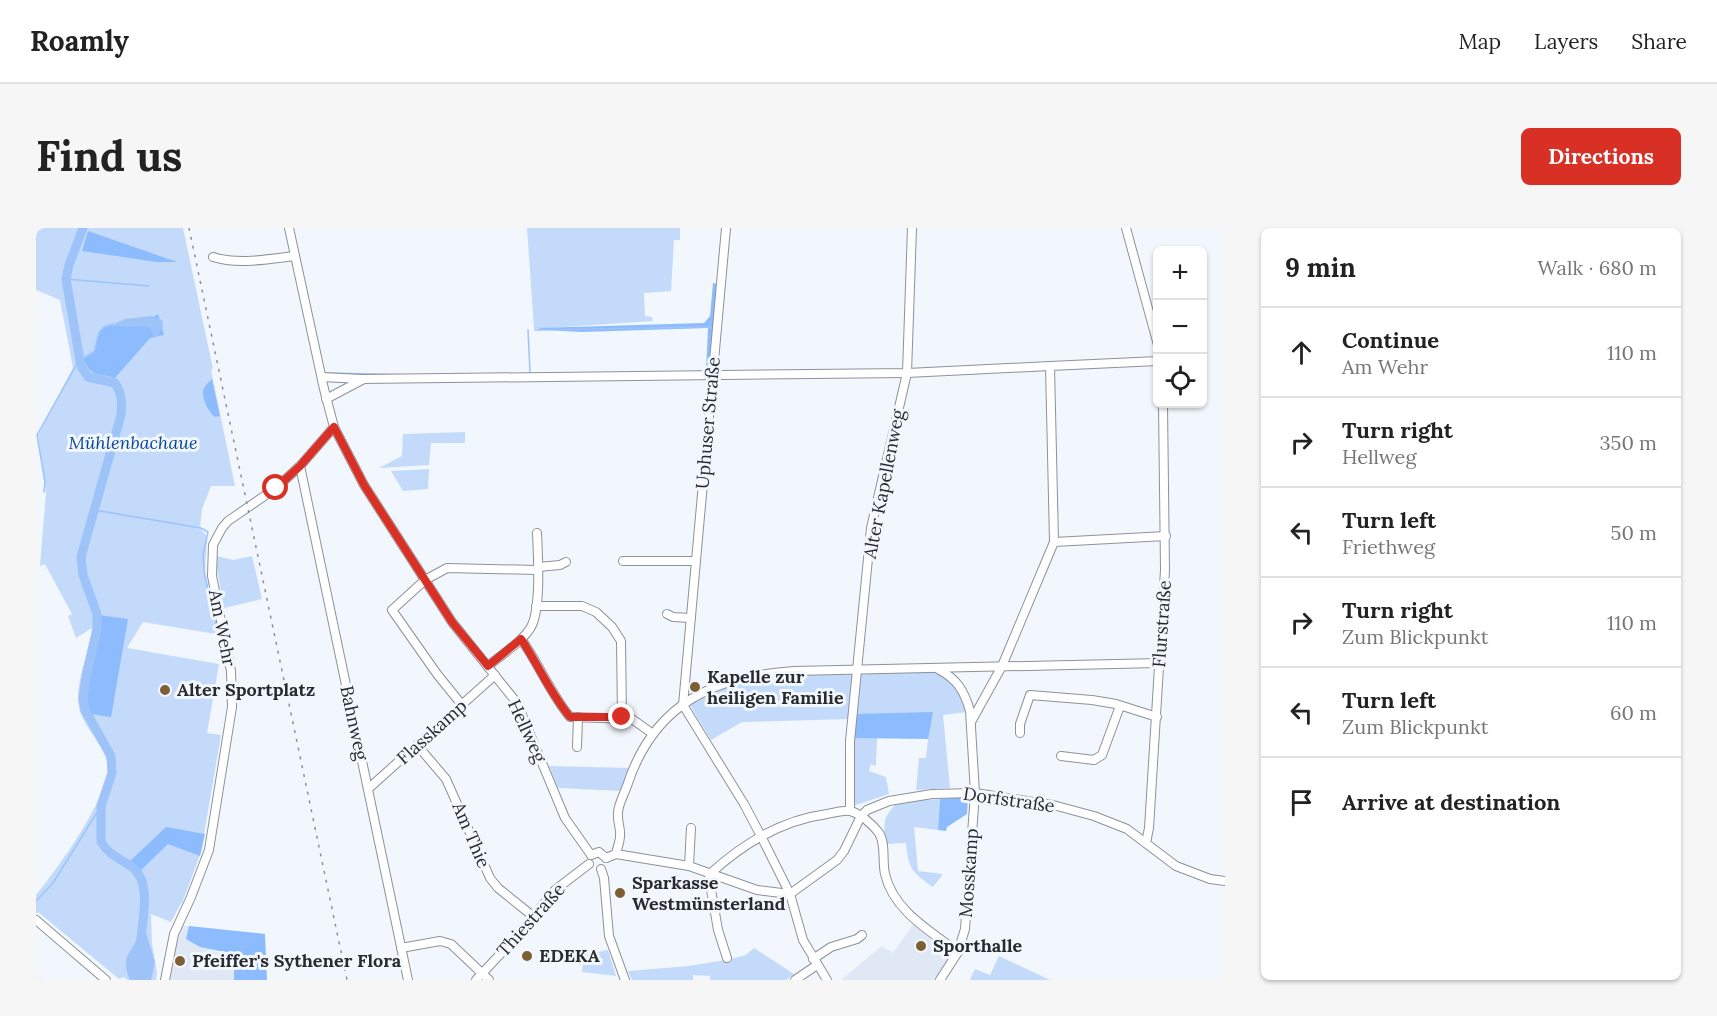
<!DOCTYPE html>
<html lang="en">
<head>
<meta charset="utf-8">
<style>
	:root { --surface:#fff; --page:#f6f6f6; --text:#222; --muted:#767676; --line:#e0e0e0; --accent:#d93025 }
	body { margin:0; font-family:Lora,serif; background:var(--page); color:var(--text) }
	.controls { position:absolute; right:18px; top:18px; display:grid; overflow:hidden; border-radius:9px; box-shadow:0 2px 4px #0004 }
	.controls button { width:54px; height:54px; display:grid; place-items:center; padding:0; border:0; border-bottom:2px solid var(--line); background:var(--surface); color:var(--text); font:30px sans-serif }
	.stop { position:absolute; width:18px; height:18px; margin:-14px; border:4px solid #d93025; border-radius:50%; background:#fff }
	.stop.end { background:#d93025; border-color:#fff; box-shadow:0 2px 6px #0008 }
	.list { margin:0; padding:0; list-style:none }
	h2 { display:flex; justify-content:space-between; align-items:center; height:78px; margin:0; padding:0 24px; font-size:26px }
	h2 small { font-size:20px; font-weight:400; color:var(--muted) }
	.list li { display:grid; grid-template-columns:39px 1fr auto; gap:18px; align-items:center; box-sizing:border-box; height:90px; padding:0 24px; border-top:2px solid var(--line) }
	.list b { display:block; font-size:22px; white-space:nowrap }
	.list p { margin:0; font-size:20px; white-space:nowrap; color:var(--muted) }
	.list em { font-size:20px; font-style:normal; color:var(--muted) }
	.icon { flex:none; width:33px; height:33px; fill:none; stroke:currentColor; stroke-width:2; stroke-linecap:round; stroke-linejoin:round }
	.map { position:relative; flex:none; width:1189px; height:752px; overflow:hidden; border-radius:9px }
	header { display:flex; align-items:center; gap:36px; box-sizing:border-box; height:84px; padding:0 30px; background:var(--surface); border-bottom:2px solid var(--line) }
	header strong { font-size:28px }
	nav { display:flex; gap:33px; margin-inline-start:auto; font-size:21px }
	.intro { display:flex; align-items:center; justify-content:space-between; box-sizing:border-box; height:144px; padding:0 36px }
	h1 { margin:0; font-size:42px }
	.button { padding:15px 27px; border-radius:9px; background:var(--accent); color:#fff; font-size:21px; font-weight:700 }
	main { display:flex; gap:36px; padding:0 36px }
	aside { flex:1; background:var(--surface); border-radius:9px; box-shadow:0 2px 4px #0004 }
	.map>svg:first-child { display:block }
</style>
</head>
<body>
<header>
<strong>Roamly</strong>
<nav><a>Map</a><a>Layers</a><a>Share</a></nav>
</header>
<div class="intro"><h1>Find us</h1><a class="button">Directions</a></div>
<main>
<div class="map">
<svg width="1189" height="752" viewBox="0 0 1189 752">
	<rect width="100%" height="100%" fill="#f2f7fe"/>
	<g fill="#dfe8f4">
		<polygon points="878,695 916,723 917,728 901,752 805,752 846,718 857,725"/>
		<polygon points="146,698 153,698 151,711 180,724 199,726 199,752 134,752 138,725"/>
	</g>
	<g fill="#c3dafa">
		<path d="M0 0H147L177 141 175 142 199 258H175L166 281 164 300 171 308 169 344 180 406 107 394 91 420 183 436 171 505 185 507 165 624 148 670 135 694 115 686 116 716 121 745 120 752H92L88 749 83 751 2 684 0 686V667C19 644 78 564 71 534 66 512 43 497 42 472 41 447 55 424 56 400L40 410 32 388 36 386 9 336 4 338 10 265 2 207 37 140 24 72 0 62Z"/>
		<polygon points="491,0 644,0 644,12 638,12 635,63 608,65 609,88 616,89 617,93 498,101"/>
		<polygon points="429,204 429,215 395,215 393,237 343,240 366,228 367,206"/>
		<polygon points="393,241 392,261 367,263 355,243"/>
		<polygon points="181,328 197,332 216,328 226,371 188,380 181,341"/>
		<path d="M894 443C919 448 923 462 931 484L907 487 914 560 880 562 883 530H890L892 511 819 486 822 447 826 444Z"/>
		<polygon points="815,445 818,447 813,491 706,494 675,512 655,479 657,473 689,456 735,446"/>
		<polygon points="816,510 841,510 840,538 835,536 833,543 850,549 853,566 817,578"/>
		<polygon points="513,538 594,540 585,563 522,560"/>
		<path d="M904 571 902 602 878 599 882 643 907 646 897 659C877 645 872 641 870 615L849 616C848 594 846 590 862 574Z"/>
		<polygon points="718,720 758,746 750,752 674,752 674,748 657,747 657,752 596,752 592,743 653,738 695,731 710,727"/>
		<polygon points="572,722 580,748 546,744 548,727"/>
		<polygon points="963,728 1014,752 934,752 939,741 954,747"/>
	</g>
	<g fill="#8dbcfe">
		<polygon points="52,3 141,34 121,34 46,23"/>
		<polygon points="677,55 682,56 673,143 670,142 672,100 545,104 509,102 501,100 668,95 674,88"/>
		<path d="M122 86 128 107 114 110 79 150C61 144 56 151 47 130L59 122 63 105 68 98 108 95Z"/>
		<path d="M176 151 184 188 179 189C173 185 166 171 167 163 168 158 173 154 176 151Z"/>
		<path d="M63 387 92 391 75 489 54 486C44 462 68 417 63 387Z"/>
		<polygon points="897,484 892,511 816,510 819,486"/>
		<polygon points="932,569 931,586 911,599 910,603 902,602 904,571"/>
		<polygon points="130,599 169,606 164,628 132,616 104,643 93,634"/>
		<polygon points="153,698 229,706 231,752 198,752 198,726 164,719 150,711"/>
	</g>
	<g fill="#9ec3f9">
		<path d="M116 88 126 92 127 98 122 108 118 109C116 106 116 102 114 100 111 96 89 102 78 96L89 91Z"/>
		<path d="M102 701H109L119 734 115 752H94C82 723 101 726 102 701Z"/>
	</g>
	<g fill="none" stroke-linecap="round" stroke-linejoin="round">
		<g stroke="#9ec3f9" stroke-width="1.5">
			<polyline points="30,51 113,58"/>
			<polyline points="492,102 494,144 492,146"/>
			<polyline points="499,102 675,99"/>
			<path d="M44 132 58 125C63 109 59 100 78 96"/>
			<polyline points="291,145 383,147"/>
			<polyline points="8,264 9,254 1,207 44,130"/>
			<polyline points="58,282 165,300 172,304 167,327 168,343 181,403"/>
			<polyline points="0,673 17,655 65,578"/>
			<polyline points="0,748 5,752"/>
		</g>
		<path stroke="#9ec3f9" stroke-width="9" d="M47 0 33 37 30 51 45 138 52 149 79 155C86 166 86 174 85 187L45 329 47 347 61 386V401L51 443 47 470 49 482 75 528 76 545 65 578V614C73 627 85 631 97 640 116 655 106 692 105 712"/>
		<defs>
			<g id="minor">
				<polyline points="253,0 288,161 298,199 328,257 416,394 481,475 529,590 555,627"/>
				<polyline points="690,0 647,477 708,576 725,608 754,666 767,712 791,752"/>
				<polyline points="1090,0 1122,117"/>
				<path d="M177 29C202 37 233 31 259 28"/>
				<polyline points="286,149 326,151 871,145 1014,138"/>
				<polyline points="290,171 326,152"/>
				<polyline points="264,238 372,752"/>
				<polyline points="1018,314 1014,138 1122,133"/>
				<polyline points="587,333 660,333"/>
				<polyline points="502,339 524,337 530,334"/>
				<polyline points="500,378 546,378 560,384 576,399 585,413 586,489"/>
				<polyline points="631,386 637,389 655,390"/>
				<path d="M485 411C503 436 514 465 534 489L596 491 617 506"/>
				<path d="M452 438C464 428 490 411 496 397 505 377 502 328 501 305"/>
				<path d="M902 441C921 451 928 462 934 483L939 565 929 701 922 724 904 752"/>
				<polyline points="426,477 401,446 356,382 389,352 411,340 501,342"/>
				<polyline points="935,494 966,438 1018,314 1130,308"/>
				<polyline points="984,505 984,496 994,467 1056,472 1080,476 1121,489"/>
				<polyline points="381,517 410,551 454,650 462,660 498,689"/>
				<polyline points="541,519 542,489"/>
				<polyline points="1025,528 1058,532 1066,527 1084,478"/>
				<polyline points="332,561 459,447"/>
				<polyline points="814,583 814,513 835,300 871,145 876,0"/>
				<polyline points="1110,615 1113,600 1129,342 1127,176"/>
				<path d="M580 626C581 620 584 614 584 608 585 601 581 593 582 585 582 576 589 565 592 555 619 475 679 448 758 443L1123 435"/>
				<polyline points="555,627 563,624 570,630"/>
				<polyline points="570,630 580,626 653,638 721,662 754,666 801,632 808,623 825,588 831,582 853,573 896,566 939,565 1017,577 1058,588 1091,601 1140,638 1174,651 1189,653"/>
				<polyline points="653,638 655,600"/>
				<polyline points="565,641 568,650 573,708 589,752"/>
				<polyline points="0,692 70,752"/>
				<polyline points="365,720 404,713 415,716 453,752"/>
				<path d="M691 730 682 702 673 650 675 645C709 614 746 592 791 586 798 585 807 582 814 583 824 585 837 597 843 605 850 616 846 633 849 646 857 682 894 703 922 724"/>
				<polyline points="777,731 795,719 821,711 826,707"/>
				<polyline points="129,752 138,706 155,669 173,622 196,479 195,443 176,348 177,317 186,300 192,293 240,260 264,238 298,199"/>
				<polyline points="440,752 484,705 519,662 553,636"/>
				<polyline points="759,752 781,737"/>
			</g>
		</defs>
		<use href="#minor" stroke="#8c929a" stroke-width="10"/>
		<use href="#minor" stroke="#fff" stroke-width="8"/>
		<polyline stroke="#8c9095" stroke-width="1.5" stroke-dasharray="3 6" stroke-linecap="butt" points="153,0 311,752"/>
	</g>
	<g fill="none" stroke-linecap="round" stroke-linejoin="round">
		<path stroke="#d93025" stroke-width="8" d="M240 260 264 238 298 199 328 257 416 394 452 438 485 411C502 436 514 465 534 489H586"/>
	</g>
	<g fill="#7c6033" stroke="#f2f7fe" stroke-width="2">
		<circle cx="659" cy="459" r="6"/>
		<circle cx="129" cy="462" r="6"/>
		<circle cx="584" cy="665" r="6"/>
		<circle cx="885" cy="718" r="6"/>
		<circle cx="491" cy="728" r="6"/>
		<circle cx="144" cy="733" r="6"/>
	</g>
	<g text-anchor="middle" stroke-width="6" stroke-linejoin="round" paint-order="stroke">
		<g font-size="18" fill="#282b2e" stroke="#f2f7fe">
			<text transform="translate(672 195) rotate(-85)" y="6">Uphuser Straße</text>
			<text transform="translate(848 256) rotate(-79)" y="6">Alter Kapellenweg</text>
			<text transform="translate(1126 396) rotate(-86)" y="6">Flurstraße</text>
			<text transform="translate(186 400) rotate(79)" y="6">Am Wehr</text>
			<text transform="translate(318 495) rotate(78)" y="6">Bahnweg</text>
			<text transform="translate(491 503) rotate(65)" y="6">Hellweg</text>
			<text transform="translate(396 504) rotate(-42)" y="6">Flasskamp</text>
			<text transform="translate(973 572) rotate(8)" y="6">Dorfstraße</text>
			<text transform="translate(435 607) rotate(67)" y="6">Am Thie</text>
			<text transform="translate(933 645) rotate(-86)" y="6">Mosskamp</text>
			<text transform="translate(495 692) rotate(-48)" y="6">Thiestraße</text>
		</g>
		<g font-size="18" font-style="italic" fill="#084692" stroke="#f2f7fe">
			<text x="97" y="221">Mühlenbachaue</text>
		</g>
		<g font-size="18" font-weight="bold" fill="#282b2e" stroke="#f2f7fe" text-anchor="start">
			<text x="671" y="455">Kapelle zur<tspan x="671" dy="21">heiligen Familie</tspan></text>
			<text x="141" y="468">Alter Sportplatz</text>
			<text x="596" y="661">Sparkasse<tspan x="596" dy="21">Westmünsterland</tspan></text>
			<text x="897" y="724">Sporthalle</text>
			<text x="503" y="734">EDEKA</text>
			<text x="156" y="739">Pfeiffer's Sythener Flora</text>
		</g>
	</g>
</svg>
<div class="controls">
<button>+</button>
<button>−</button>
<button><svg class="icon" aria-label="locate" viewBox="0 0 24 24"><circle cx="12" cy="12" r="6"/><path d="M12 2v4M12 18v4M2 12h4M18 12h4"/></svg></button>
</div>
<div class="stop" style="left:240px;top:260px"></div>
<div class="stop end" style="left:586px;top:489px"></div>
</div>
<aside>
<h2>9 min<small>Walk · 680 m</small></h2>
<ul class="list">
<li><svg class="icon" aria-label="ahead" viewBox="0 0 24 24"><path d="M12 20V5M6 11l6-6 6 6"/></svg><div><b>Continue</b><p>Am Wehr</p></div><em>110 m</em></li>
<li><svg class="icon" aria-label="right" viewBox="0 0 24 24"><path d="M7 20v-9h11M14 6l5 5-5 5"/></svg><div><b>Turn right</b><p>Hellweg</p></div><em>350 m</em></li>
<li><svg class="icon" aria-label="left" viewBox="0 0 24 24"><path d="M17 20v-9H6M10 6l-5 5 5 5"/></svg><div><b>Turn left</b><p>Friethweg</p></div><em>50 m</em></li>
<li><svg class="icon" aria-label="right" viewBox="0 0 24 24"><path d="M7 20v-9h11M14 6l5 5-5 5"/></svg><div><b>Turn right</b><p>Zum Blickpunkt</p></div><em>110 m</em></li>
<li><svg class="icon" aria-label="left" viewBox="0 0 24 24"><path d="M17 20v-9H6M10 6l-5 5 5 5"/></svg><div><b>Turn left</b><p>Zum Blickpunkt</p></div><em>60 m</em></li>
<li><svg class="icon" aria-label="arrive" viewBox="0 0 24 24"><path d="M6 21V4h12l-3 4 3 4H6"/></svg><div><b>Arrive at destination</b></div></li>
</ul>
</aside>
</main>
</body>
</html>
